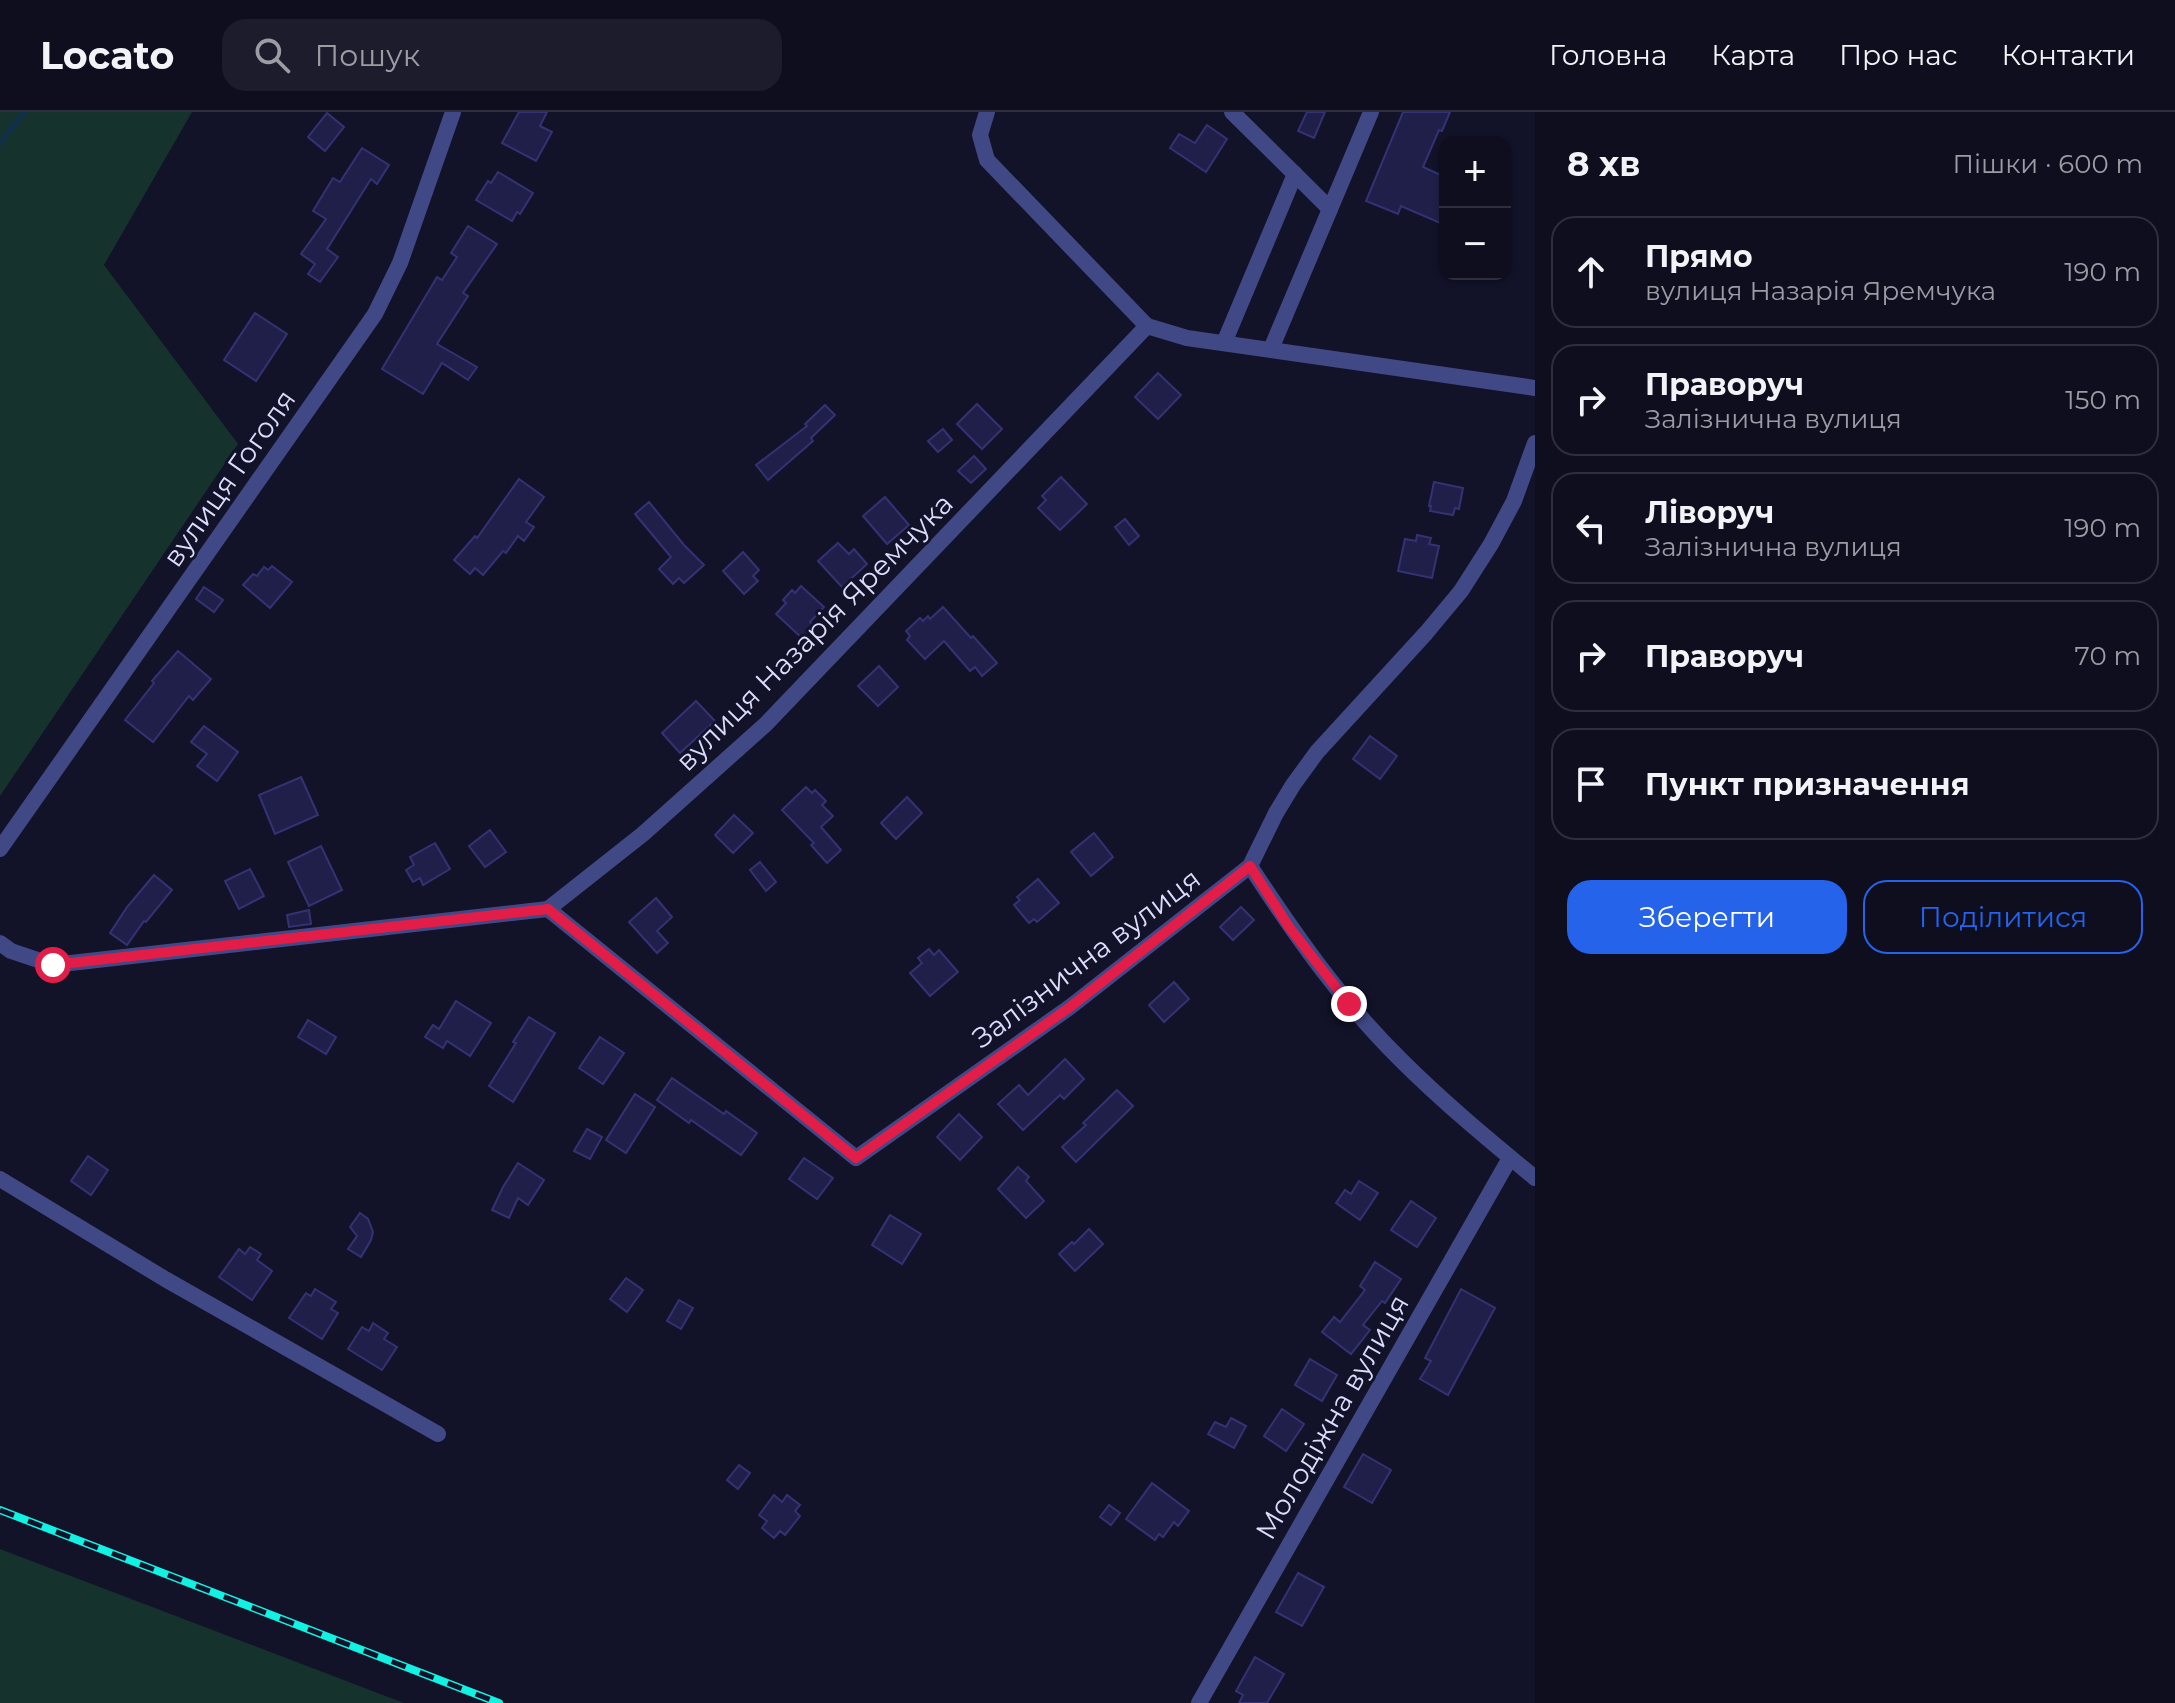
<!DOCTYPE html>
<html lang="uk">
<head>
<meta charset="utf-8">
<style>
	:root { --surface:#0e0e1f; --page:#1c1c2c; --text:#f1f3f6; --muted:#9b9ca4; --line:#2e2e3d; --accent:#2563eb }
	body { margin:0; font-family:Montserrat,sans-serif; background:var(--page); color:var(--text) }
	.controls { position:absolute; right:24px; top:24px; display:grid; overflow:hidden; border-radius:16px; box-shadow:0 2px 6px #0004 }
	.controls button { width:72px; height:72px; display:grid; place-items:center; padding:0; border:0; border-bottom:2px solid var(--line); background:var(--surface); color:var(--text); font:40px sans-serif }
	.stop { position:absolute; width:24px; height:24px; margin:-18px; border:6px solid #e11d48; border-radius:50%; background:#fff }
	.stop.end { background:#e11d48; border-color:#fff; box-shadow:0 2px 8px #0008 }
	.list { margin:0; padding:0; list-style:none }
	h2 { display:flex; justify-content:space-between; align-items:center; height:104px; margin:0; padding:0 32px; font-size:34px }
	h2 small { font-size:26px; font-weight:400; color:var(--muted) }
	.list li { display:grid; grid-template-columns:52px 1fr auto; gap:24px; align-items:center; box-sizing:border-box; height:112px; margin:0 16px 16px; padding:0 16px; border:2px solid var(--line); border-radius:24px }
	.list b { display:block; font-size:30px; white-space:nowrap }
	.list p { margin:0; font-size:26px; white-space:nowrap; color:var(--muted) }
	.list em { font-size:26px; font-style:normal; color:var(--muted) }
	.actions { display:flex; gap:16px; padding:24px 32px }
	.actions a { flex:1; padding:18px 0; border:2px solid var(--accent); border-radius:24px; text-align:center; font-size:28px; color:var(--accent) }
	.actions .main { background:var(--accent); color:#fff }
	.icon { flex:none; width:44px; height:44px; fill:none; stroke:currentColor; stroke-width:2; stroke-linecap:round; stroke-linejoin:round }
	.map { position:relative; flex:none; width:1535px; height:1591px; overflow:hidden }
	header { display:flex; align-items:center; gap:48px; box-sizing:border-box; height:112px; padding:0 40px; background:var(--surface); border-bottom:2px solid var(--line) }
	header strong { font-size:38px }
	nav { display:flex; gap:44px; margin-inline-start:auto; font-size:28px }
	.search { width:560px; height:72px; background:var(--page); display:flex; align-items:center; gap:20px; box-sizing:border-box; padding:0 28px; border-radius:24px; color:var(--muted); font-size:30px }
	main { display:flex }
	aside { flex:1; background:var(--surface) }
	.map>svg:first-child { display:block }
</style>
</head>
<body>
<header>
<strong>Locato</strong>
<div class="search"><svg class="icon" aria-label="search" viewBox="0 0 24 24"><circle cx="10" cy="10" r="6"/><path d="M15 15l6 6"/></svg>Пошук</div>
<nav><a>Головна</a><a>Карта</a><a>Про нас</a><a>Контакти</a></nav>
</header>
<main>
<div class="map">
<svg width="1535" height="1591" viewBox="0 0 1535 1591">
	<rect width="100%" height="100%" fill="#121229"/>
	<g fill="#15322c">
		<polygon points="0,0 192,0 104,153 238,332 0,684"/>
		<polygon points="0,1437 404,1591 0,1591"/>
	</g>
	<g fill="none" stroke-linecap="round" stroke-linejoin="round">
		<polyline stroke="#102f4a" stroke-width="5" points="0,31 25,0"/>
	</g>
	<g fill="#201f49" stroke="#343273" stroke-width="2">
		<polygon points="519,0 547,0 540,14 552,20 536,49 502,31"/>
		<polygon points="1307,0 1325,0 1314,26 1298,19"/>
		<polygon points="1403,0 1450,0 1442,19 1439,18 1423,55 1445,65 1445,113 1401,94 1398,102 1366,89"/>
		<polygon points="327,1 344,15 325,39 308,25"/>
		<polygon points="1207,13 1227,27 1206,60 1170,36 1179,22 1195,31"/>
		<polygon points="362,36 389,53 377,72 371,67 327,137 338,145 320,170 308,162 315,152 301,142 326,107 313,99 333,66 340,70"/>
		<polygon points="498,60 533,81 520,102 517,100 512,109 476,88 488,69 491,71"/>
		<polygon points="468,114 497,132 463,181 468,184 437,232 477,255 468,268 442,251 423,282 382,257 437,165 442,168 457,145 451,141"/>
		<polygon points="255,201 287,222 256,269 224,248"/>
		<polygon points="1158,261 1181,283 1158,307 1135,285"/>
		<polygon points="977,292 1002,317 982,337 957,312"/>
		<polygon points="825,293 835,303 811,326 813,329 768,368 756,353 807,314 805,312"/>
		<polygon points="943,317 952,328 938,340 928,329"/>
		<polygon points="974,344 986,357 971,371 958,359"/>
		<polygon points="1061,365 1087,392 1060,418 1038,396 1046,388 1042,384"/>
		<polygon points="519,367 544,385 526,410 534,415 524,429 518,424 506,441 503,439 483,463 475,456 470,462 454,448 475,424 477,426"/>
		<polygon points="1434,370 1463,376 1459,397 1455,396 1453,403 1430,399 1431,394 1429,394"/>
		<polygon points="885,385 909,413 887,432 863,404"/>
		<polygon points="649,390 684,433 704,453 684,471 679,466 673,472 659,457 671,445 635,402"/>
		<polygon points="1125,407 1139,424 1129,433 1115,415"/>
		<polygon points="1417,423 1431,426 1429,432 1439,434 1432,466 1398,459 1405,427 1416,429"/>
		<polygon points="838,431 849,442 854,437 867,452 842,475 818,449"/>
		<polygon points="743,440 759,458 753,464 758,469 744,482 723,459"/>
		<polygon points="272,454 292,470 270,496 243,473 253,462 257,464 264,455 268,458"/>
		<polygon points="801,474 824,495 810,510 815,515 803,527 776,502 786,491 783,488 792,478 795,481"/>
		<polygon points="204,475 223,488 214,500 196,487"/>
		<polygon points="943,495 971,526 973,524 997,551 982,564 975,555 970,559 944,529 925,547 907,528 910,524 906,519 920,506 923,509 928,504 930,507"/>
		<polygon points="178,539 211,567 193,588 189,584 153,630 125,608 154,571 152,569"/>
		<polygon points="879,554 898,575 878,594 858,574"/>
		<polygon points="696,589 715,609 680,641 662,621"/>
		<polygon points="204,614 238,640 217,669 197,654 207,642 191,630"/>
		<polygon points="1370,624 1397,644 1380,667 1353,647"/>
		<polygon points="301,665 318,703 275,722 259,683"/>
		<polygon points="806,675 812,681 815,678 826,689 822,693 833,704 821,715 841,738 827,751 811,733 814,731 782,698"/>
		<polygon points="907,685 922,701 896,727 881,711"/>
		<polygon points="734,703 753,721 733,741 715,723"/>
		<polygon points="490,718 506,740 485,755 469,734"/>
		<polygon points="1094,721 1113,745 1091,764 1071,740"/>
		<polygon points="435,731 450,757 423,773 420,766 413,770 406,758 414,753 410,745"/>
		<polygon points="321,734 342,778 309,794 288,750"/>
		<polygon points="760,750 776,770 766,779 750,758"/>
		<polygon points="250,757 264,784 239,797 225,769"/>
		<polygon points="154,763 172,778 146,810 144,809 127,833 110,821 127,795"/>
		<polygon points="1038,767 1059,791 1037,810 1034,807 1029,811 1014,793 1020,788 1017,785"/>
		<polygon points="656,786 672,805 657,819 668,831 657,841 629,810"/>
		<polygon points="1241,795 1254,808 1233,828 1220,815"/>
		<polygon points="309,798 311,812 289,815 287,803"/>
		<polygon points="929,837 934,843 939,838 958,860 930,884 910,861 922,851 918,846"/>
		<polygon points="1174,870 1189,887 1164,910 1149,893"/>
		<polygon points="456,889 491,911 470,944 447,929 443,936 425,925 433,913 439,917"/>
		<polygon points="529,905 555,921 513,990 489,974 516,931 513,930"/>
		<polygon points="308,908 336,925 326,942 298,925"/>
		<polygon points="600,925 624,941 603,972 579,956"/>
		<polygon points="1065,947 1084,967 1064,987 1060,983 1023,1018 998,992 1019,973 1028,983"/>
		<polygon points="672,966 724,1002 726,999 757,1021 741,1043 691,1008 689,1011 657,988"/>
		<polygon points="1117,978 1133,994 1076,1050 1062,1035 1086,1013 1083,1011"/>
		<polygon points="635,982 655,995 626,1041 606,1028"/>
		<polygon points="959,1002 982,1025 960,1048 937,1025"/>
		<polygon points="587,1017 602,1025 590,1047 574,1039"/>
		<polygon points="88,1044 108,1058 91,1083 71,1069"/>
		<polygon points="804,1046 833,1066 817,1087 789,1067"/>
		<polygon points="518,1051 544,1068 528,1093 518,1086 509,1106 492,1098 503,1075"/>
		<polygon points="1018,1055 1029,1065 1026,1069 1044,1089 1026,1106 998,1077"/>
		<polygon points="1359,1069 1378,1081 1360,1108 1336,1091 1345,1078 1351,1082"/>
		<polygon points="1411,1089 1436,1106 1417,1135 1391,1118"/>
		<polygon points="360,1101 368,1107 373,1120 371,1128 361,1145 348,1137 357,1124 350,1115"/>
		<polygon points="890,1103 921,1122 902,1152 872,1133"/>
		<polygon points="1089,1117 1103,1132 1075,1159 1059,1142 1072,1130 1074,1132"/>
		<polygon points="250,1135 261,1142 257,1148 272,1159 252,1188 219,1165 239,1137 245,1142"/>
		<polygon points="1375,1150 1401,1167 1385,1191 1382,1189 1363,1213 1370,1218 1351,1242 1322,1220 1334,1205 1340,1210 1365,1178 1360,1174"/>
		<polygon points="626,1166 643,1178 627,1200 610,1187"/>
		<polygon points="315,1177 336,1190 331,1197 338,1201 322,1227 289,1206 306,1181 311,1184"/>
		<polygon points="1461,1177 1495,1196 1448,1283 1420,1267 1431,1249 1425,1246"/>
		<polygon points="679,1188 693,1196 681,1217 667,1209"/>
		<polygon points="373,1211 388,1221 384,1227 397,1235 382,1258 348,1237 362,1215 369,1219"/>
		<polygon points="1310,1247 1337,1263 1322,1289 1295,1273"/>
		<polygon points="1282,1297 1304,1312 1286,1339 1264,1324"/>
		<polygon points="1231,1306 1246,1314 1234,1336 1208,1322 1215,1310 1226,1315"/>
		<polygon points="1363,1342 1391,1358 1372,1391 1344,1375"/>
		<polygon points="739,1353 750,1361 738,1377 727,1368"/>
		<polygon points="1152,1371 1189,1399 1178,1414 1174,1410 1163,1425 1159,1422 1155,1428 1126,1407"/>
		<polygon points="774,1383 782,1390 787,1383 800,1393 795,1399 800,1404 785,1423 780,1419 774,1426 762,1416 767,1409 759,1403"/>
		<polygon points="1109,1393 1120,1401 1111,1413 1100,1405"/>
		<polygon points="1298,1461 1324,1475 1302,1514 1276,1500"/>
		<polygon points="1255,1545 1284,1562 1267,1591 1239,1591 1243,1583 1236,1579"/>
	</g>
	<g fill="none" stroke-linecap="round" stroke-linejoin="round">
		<g stroke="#404985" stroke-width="16">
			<polyline points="987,0 980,23 987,48 1147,214"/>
			<polyline points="1232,0 1330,97"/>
			<polyline points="1224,231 1295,62"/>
			<polyline points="1271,237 1371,0"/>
			<polyline points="0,737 375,202 400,151 453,0"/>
			<path d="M1250 754C1295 823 1342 890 1401 948 1443 990 1489 1028 1535 1066"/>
			<polyline points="548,797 856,1046 1070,895 1250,754 1276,701 1293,673 1317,640 1426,521 1461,479 1491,432 1514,389 1535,331"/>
			<polyline points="0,831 11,839 53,853 548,797 643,722 766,612 1147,214 1187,226 1535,276"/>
			<polyline points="0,1067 165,1167 438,1322"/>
			<polyline points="1199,1591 1510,1046"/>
		</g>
		<defs>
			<polyline id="rail" points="0,1398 499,1591"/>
		</defs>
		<use href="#rail" stroke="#12f2e3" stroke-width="8"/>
		<use href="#rail" stroke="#121229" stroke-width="5" stroke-dasharray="15" stroke-linecap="butt"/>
	</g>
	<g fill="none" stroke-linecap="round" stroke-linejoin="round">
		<polyline stroke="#e11d48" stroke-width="10" points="53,853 548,797 856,1046 1070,895 1250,754 1289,815 1349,892"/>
	</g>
	<g text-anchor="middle" stroke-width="6" stroke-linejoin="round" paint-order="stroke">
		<g font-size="28" fill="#dbddfd" stroke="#121229">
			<text transform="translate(229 366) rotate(-55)" y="10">вулиця Гоголя</text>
			<text transform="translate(814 520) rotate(-45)" y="10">вулиця Назарія Яремчука</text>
			<text transform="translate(1086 846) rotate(-37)" y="10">Залізнична вулиця</text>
			<text transform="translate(1332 1305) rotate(-60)" y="10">Молодіжна вулиця</text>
		</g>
	</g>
</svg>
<div class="controls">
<button>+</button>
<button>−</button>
</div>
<div class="stop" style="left:53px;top:853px"></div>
<div class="stop end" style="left:1349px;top:892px"></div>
</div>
<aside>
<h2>8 хв<small>Пішки · 600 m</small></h2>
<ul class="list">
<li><svg class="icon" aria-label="ahead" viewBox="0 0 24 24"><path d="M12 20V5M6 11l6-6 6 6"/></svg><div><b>Прямо</b><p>вулиця Назарія Яремчука</p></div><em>190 m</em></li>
<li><svg class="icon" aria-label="right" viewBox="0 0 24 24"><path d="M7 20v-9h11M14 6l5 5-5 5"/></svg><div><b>Праворуч</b><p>Залізнична вулиця</p></div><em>150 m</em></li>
<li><svg class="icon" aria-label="left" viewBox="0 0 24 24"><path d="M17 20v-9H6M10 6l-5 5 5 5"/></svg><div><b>Ліворуч</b><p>Залізнична вулиця</p></div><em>190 m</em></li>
<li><svg class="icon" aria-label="right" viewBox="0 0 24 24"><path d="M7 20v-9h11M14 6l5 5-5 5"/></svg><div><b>Праворуч</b></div><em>70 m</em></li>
<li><svg class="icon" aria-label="arrive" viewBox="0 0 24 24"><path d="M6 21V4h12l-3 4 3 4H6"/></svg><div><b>Пункт призначення</b></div></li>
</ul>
<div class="actions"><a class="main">Зберегти</a><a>Поділитися</a></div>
</aside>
</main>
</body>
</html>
